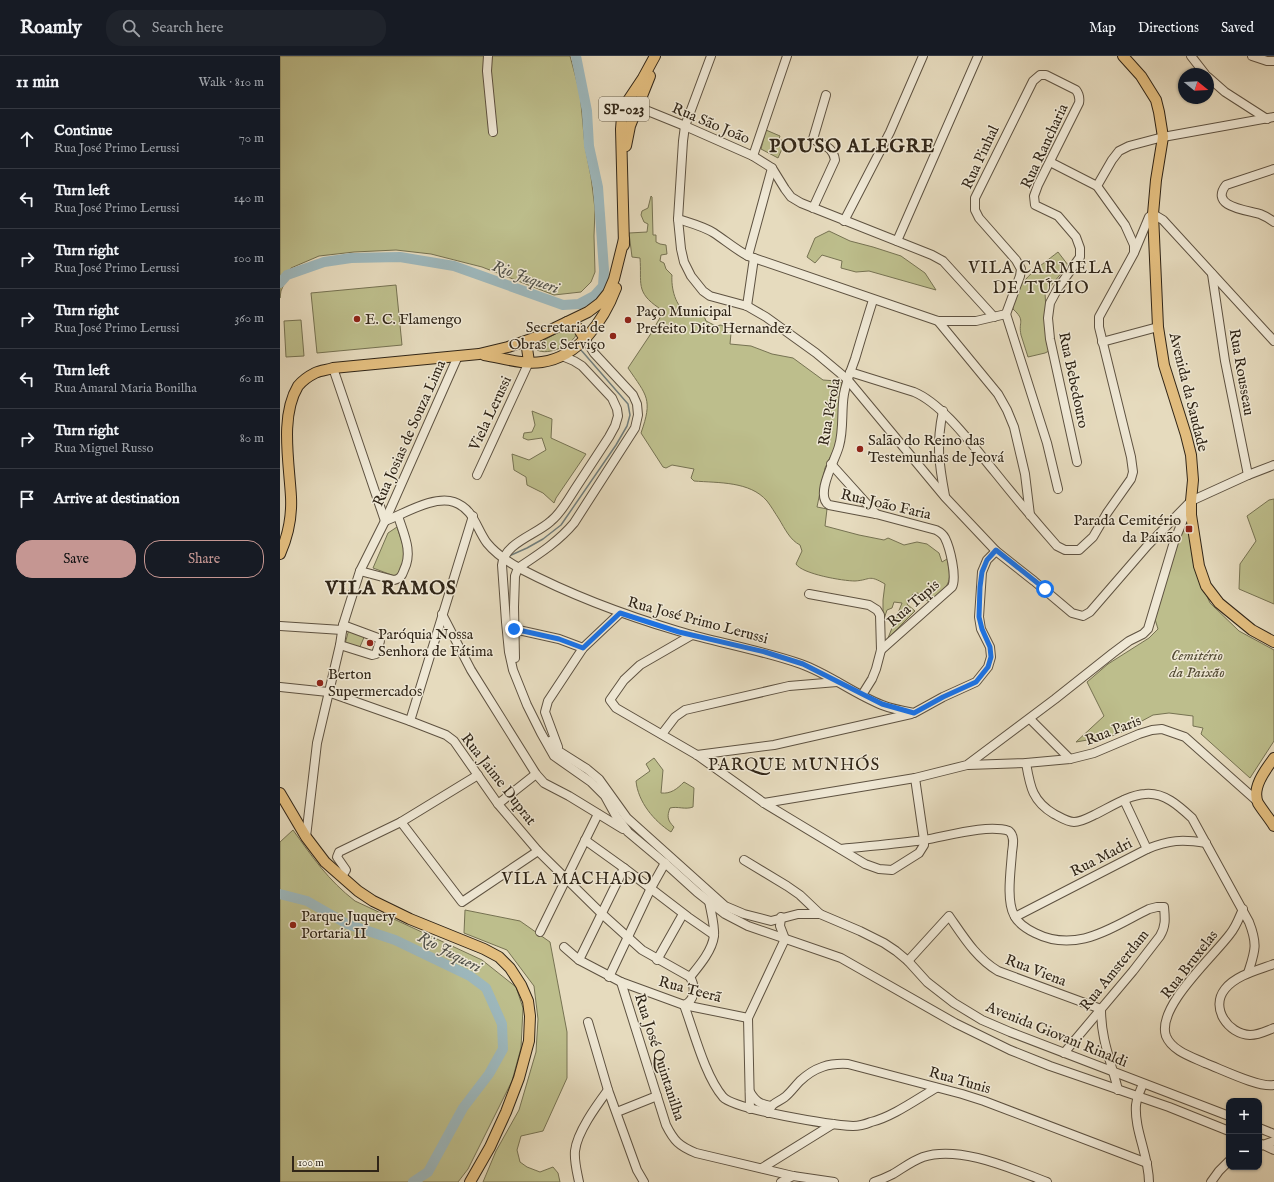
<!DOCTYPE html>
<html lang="en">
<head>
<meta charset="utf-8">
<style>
	:root { --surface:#171b24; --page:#20242c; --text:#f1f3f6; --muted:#9ea1a6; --line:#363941; --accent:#c59692 }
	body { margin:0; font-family:"IM FELL English",serif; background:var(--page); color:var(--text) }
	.controls { position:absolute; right:12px; bottom:12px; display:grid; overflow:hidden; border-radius:8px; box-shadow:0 1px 3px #0004 }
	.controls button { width:36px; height:36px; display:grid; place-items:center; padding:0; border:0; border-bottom:1px solid var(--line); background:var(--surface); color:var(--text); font:20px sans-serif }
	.compass { position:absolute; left:898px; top:12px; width:36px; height:36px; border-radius:50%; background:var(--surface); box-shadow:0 1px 3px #0004; rotate:108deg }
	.scale { position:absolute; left:12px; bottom:10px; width:87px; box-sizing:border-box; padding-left:4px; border:2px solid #302517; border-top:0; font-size:11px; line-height:14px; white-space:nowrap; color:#302517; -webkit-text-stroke:3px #efe8d5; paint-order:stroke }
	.stop { position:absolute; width:12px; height:12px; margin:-9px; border:3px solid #1a73e8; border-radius:50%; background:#fff }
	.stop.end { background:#1a73e8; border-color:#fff; box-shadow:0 1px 4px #0008 }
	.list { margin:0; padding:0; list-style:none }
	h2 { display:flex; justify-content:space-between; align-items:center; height:52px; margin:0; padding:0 16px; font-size:17px }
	h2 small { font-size:13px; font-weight:400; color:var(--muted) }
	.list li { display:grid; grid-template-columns:26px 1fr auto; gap:12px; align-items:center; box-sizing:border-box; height:60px; padding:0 16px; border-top:1px solid var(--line) }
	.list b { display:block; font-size:15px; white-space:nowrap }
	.list p { margin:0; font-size:13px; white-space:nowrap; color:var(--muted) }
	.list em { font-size:13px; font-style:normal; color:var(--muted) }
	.actions { display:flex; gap:8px; padding:12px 16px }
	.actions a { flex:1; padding:9px 0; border:1px solid var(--accent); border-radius:16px; text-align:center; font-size:14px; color:var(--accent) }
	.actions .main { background:var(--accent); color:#111 }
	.icon { flex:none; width:22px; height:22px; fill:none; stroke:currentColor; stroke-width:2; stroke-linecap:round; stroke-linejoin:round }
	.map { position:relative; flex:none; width:994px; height:1126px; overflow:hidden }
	header { display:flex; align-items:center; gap:24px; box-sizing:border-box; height:56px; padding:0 20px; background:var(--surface); border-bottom:1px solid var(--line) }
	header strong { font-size:19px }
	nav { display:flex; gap:22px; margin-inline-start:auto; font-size:14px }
	.search { width:280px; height:36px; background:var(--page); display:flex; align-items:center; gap:10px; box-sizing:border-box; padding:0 14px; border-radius:16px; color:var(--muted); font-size:15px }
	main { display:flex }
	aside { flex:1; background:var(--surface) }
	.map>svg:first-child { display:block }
</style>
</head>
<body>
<header>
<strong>Roamly</strong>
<div class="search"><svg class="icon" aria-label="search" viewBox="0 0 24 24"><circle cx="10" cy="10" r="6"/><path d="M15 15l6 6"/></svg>Search here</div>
<nav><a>Map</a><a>Directions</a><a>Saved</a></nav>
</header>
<main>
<aside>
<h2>11 min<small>Walk · 810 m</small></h2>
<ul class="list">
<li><svg class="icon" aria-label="ahead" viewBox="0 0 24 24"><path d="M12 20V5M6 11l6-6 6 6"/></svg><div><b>Continue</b><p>Rua José Primo Lerussi</p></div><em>70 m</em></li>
<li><svg class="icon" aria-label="left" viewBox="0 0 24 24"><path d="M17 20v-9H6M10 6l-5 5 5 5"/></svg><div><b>Turn left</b><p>Rua José Primo Lerussi</p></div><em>140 m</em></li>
<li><svg class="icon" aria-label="right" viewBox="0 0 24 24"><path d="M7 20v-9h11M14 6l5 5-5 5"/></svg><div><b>Turn right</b><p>Rua José Primo Lerussi</p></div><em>100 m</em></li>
<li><svg class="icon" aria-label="right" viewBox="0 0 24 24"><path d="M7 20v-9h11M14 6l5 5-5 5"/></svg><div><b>Turn right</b><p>Rua José Primo Lerussi</p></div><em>360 m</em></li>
<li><svg class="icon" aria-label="left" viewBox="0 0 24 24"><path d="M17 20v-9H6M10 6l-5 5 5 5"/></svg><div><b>Turn left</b><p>Rua Amaral Maria Bonilha</p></div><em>60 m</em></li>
<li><svg class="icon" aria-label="right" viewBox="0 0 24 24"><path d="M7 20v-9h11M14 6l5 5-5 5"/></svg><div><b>Turn right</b><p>Rua Miguel Russo</p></div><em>80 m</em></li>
<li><svg class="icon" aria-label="arrive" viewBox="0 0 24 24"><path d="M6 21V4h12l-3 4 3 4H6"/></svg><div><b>Arrive at destination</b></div></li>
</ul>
<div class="actions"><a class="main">Save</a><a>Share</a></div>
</aside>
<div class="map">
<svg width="994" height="1126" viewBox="0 0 994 1126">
	<rect width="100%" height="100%" fill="#e6dbbe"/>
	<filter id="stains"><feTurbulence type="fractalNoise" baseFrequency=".005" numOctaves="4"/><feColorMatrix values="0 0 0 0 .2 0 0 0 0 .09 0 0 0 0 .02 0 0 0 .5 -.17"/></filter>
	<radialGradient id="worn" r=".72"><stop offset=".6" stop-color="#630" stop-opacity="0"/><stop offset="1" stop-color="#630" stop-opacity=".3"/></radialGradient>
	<g fill="#bdbe8c" stroke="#767252">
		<polygon points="0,0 290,0 300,37 305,90 311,121 315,153 314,180 315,216 311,226 301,236 274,239 202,211 151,198 116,194 74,196 39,200 11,212 1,235 0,242"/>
		<polygon points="486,74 500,80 499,83 505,86 498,102 481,93"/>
		<path d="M371 140 372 141 373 179H376V186L380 188 386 189 387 198 381 199 380 205 384 207 386 213 392 219C391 231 395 252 408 256 413 258 419 258 424 260L426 265 436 270 441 269 445 271 446 275 451 277 450 288 471 290 492 298 513 302 543 324 557 325 562 327 559 349 562 366 556 389 545 412 537 451 547 453 545 470 579 479 604 484 608 482 624 489 637 486 647 488 659 497 662 506 667 503C673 528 668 530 650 547L638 537 633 538 627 548 635 555 608 582 622 547 614 546 612 552 607 554 603 566V544L605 528C588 518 591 524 575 525 563 525 522 518 516 508L522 495 520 489C510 484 505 473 499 463 495 457 491 450 487 445 470 425 438 427 414 425L411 422 414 413 392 409 386 412 383 411 361 377C373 343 367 340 348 312L370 279 381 260 379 252C355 236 362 227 360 202L352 201 349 177 367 176 368 168 364 166 361 159 362 155 368 152Z"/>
		<polygon points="549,175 570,185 593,191 621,200 645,217 656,234 589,215 576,216 561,212 562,205 542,199 535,207 527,201 535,182"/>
		<path d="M778 196 788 209 765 237 766 254 771 294 765 297 748 301C746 294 743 286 741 279 738 265 746 265 733 253 734 226 758 212 778 196Z"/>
		<polygon points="116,229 122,289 37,297 31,237"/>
		<polygon points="21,264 24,300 6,301 4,265"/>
		<path d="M290 270 297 277C293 289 268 300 257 294L255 289Z"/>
		<polygon points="252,355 272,363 271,382 306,398 276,442 274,447 263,437 247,429 246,421 234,414 232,398 249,404 266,394 262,382 248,384 243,382 244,377 252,376 255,369"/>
		<polygon points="994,443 994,548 959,533 960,508 976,485 967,460 989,444"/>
		<polygon points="117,471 127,502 117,521 93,512 108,477"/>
		<polygon points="902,475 909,477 914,511 930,547 959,575 994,594 994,685 970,722 921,678 923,672 913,670 913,660 889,657 873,659 836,679 796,686 824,660 807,626 828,608 869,582 878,573 874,560"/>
		<polygon points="69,573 85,579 79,593 65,588"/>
		<path d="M374 702 383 714 381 737C391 738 397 733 404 726L414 732 413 751C405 754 398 750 390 752 387 760 387 764 394 771L391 776C374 765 358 746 356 725L370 715 366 708Z"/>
		<path d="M13 774C33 802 48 824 75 845L202 904 236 931 243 952 241 992 232 1025 188 1113 178 1126H0V786Z"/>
		<polygon points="185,854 240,865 270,886 287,976 287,1022 263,1075 241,1080 237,1094 240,1106 247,1111 260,1116 273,1111 278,1117 280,1126 203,1126 216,1095 239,1054 256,996 258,963 254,930 227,894 184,877"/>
	</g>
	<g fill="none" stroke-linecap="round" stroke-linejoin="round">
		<polyline stroke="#717d7b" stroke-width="1.5" points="229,500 247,492 263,483 281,469 336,389 347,370 350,359 348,348 301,294"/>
		<g stroke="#9db8bd" stroke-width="10">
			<polyline points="0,227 7,219 44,206 71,202 120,201 174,210 283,249 299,248 314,240 323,230 324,214 318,131 309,90 307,55 296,0"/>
			<polyline points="0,838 27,845 67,868 115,884 190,920 206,932 222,968 223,993 209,1018 183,1052 148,1116 133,1126"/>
		</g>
		<defs>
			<g id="minor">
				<polyline points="208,0 207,15 213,76"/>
				<polyline points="431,0 405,70 403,85 398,163 401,193 404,206 411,220 423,235 430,240 467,250 486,261 536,297 567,323 665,441 716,495"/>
				<polyline points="911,0 925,18"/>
				<polyline points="972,0 987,5 994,5"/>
				<polyline points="928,21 945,36 987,63"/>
				<polyline points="358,51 405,70 473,100 492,112 505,133 511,141 521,147 652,199 663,205 714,261"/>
				<polyline points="473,100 507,0"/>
				<polyline points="770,106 817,130 845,169 854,189 854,196"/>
				<path d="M994 113 946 129C929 151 967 154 980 158 985 160 990 163 994 166"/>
				<polyline points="817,130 832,104 839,95 849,90 883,81 994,61"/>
				<path d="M533 152 555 104C553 90 543 90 533 83L546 39"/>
				<path d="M398 163C410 167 423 170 434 177 446 185 455 193 468 200L658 265H696L726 258"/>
				<polyline points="564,165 610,76 643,0"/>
				<polyline points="617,185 698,0"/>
				<polyline points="468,200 492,112"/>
				<polyline points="932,218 945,305 968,419"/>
				<path d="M593 244C587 263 581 283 575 303 571 314 566 326 564 338 561 355 564 373 559 390 556 403 534 439 549 449L596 458 656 474C660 476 663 478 665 482 670 492 677 521 672 531L601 594"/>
				<polyline points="467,250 474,202"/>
				<path d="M726 258 740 220 741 213 736 204 699 162 695 154V142L753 25 760 19H766L796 34C799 38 800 42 799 47L758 129 754 140 755 149 778 160 796 181 800 192V201L778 232 770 247 768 262 770 283 797 406"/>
				<polyline points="726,258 767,387 778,433"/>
				<polyline points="658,265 718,338 727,354 734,371 745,418 750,459"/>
				<polyline points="822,286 878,271"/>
				<path d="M282 300 294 305 302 310 332 342 337 353 338 360 335 370 329 381C318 398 306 416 295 433 288 444 281 457 271 465 256 479 224 487 222 509L226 566 229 596 233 614 247 649 261 677 274 700 311 726 325 740 336 760 348 776 385 807 417 836 445 858 468 870 561 902 675 967 730 994 770 1010 889 1051 949 1075"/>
				<polyline points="53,312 105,465"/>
				<path d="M570 316 634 336C663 348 693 390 714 415 734 440 755 465 777 490L785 494H799L813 481 827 457 851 423 853 416 851 401 819 271V261L854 197 869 161 873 158 883 164 994 285"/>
				<path d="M663 355C656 388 659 408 665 440"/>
				<polyline points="551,408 596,458"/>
				<polyline points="197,419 249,306"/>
				<path d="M105 465C124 458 154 439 174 446 194 453 196 472 207 487 216 498 228 506 241 513 291 539 344 559 398 575 439 587 481 594 521 608 549 618 574 638 602 649 612 653 623 655 634 657L663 641 696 626 708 611 711 601 710 591 701 573 699 561 702 516 707 504 716 495 754 525 792 557 803 560 810 556 868 489 911 445 968 419 994 409"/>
				<path d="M238 512C259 498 278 486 294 467L355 372 358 359 357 348 353 339 314 297 305 283"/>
				<path d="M80 515 114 524C120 523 122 520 124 514 133 496 124 479 118 460"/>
				<polyline points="529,538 589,549 597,554 600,559 601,594 596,613 592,623 582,639"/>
				<polyline points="162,558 191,614 256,718 264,727 289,740 343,773"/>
				<polyline points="0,570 62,574"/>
				<polyline points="234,573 279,583 303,592"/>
				<polyline points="412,579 360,609 344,624 330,644 336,652 417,699 484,747 585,808 599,813 612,814 639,797 644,789 644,784 635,722"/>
				<polyline points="60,589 92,599 96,598 100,585 98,582 63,569"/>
				<polyline points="235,602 234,551 235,520 238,512"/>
				<path d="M0 631 48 636 130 665 166 679 174 685 218 748 258 795 321 857 362 894 410 921C416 931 415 945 404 949"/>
				<polyline points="750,663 790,703"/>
				<polyline points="130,665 193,460"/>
				<polyline points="382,678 395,661 405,654 509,630 557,626"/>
				<polyline points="270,685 275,692 280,696 307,713 319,723 347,762 445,850 464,858 491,865 518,858 540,858 580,875 604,887 616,895 628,905 647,926 674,947 702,964 730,976 949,1060"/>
				<polyline points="278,691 265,656 268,645 303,592 340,557"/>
				<polyline points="417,699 494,689 631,658"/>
				<path d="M746 707C750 730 752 745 774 758 780 761 787 766 794 766 801 766 808 762 814 759 829 752 848 739 865 738 884 736 899 750 912 762L969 866C978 889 975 895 968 917"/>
				<polyline points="688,709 746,707 790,703 814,697 859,678 872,674 882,673 905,681 977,745"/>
				<polyline points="844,744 867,793"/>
				<polyline points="484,747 635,722 687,709 775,643 833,597 849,585 863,578 868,573 894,486 909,449"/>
				<polyline points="218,748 256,718"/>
				<polyline points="121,766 182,846 258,795"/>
				<polyline points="26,781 37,687 60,589 63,569 80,515 105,465 178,300"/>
				<polyline points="305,784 344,812 408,861 434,879"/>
				<path d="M561 793C588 790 616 788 644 784 668 780 707 768 729 775 735 780 733 789 732 796 731 813 726 844 734 859 738 868 747 873 755 877 797 898 832 871 869 853L877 851H884C885 862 886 870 880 880L853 915 784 997"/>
				<polyline points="464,804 507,830 520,839 540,858"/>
				<polyline points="62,820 66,814 57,801 59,796 121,766 198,719"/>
				<path d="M963 853C959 862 956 871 950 878 934 900 876 951 886 980 892 995 912 1001 925 1007 941 1013 979 1032 994 1029"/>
				<path d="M735 861 867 793C889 784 902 783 926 787"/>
				<polyline points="260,876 318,758"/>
				<polyline points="284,891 299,904 341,926 404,949 468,962"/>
				<polyline points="299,904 344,812"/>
				<polyline points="377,904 403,858"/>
				<path d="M628 905 669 860C683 880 696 902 718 915L821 953"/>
				<path d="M994 908C978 914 956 919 945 933 930 952 948 978 970 979 979 979 986 975 994 972"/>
				<polyline points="329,921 371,832 385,807"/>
				<path d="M410 921C419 910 432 895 434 880 435 870 431 856 429 845"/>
				<path d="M341 926 386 1069C394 1085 399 1090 416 1097L513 1120 554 1126"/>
				<path d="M404 949C414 976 425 1020 443 1041 455 1054 553 1069 573 1070 579 1070 586 1068 591 1066 612 1061 637 1043 656 1032"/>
				<path d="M821 953C821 984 831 1005 838 1034"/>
				<polyline points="308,966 328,1034 357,1114 364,1126"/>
				<path d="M863 1028C860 1035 857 1041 856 1049 854 1074 869 1100 869 1126"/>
				<path d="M470 1036C476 1046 480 1048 491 1050"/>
				<polyline points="470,1053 468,962 505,883 500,870 501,861"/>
				<polyline points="337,1056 377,1040"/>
				<path d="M488 1057C492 1046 497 1047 505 1041 511 1036 515 1030 520 1025 535 1011 549 1007 568 1008L682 1038 704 1045 867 1107"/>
				<polyline points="979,1072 994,1078"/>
				<polyline points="979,1087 994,1094"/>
				<polyline points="980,1090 994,1085"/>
				<polyline points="482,1112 553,1068"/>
				<path d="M299 1126C297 1116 294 1105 295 1095 297 1076 317 1049 328 1034"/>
				<polyline points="501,1126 513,1120"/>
				<path d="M594 1126C600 1124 607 1121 613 1118 623 1112 632 1105 643 1101 680 1089 732 1113 767 1126"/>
				<polyline points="931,1126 939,1115 949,1105"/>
			</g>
			<g id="major">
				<polyline points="843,0 861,20 876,44 879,56 883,81 876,124 873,158 878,271 884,309 906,379 911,399 913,424 911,445 911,459 919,510 926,530 939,547 972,574 994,586"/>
				<polyline points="346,90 350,70 370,20"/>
				<polyline points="344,189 341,73 342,61 347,46 363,22 375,0"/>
				<polyline points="287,266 298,272 305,283"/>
				<path d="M204 299C223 302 243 309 262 306 299 301 324 264 336 232"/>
				<polyline points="249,306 247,292 254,282"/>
				<path d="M0 498C8 480 12 461 11 441 9 405 0 360 18 330 23 324 29 320 35 317 41 314 48 314 53 312L199 298 228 291 254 282 308 256 320 247 328 237 334 223 344 183"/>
				<path d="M994 702C986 713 971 732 978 747 983 755 989 762 994 770"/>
				<polyline points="0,737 26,781 45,806 78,835 93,845 130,863 204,893 219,901 230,912 241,929 248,945 250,960 249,985 239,1022 226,1056 210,1091 190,1126"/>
			</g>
		</defs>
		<use href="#minor" stroke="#5e5241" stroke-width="10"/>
		<use href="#major" stroke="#302517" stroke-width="12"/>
		<use href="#minor" stroke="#efe8d5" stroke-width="8"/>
		<use href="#major" stroke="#e3be7f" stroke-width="10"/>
	</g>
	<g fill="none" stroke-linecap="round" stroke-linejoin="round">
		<polyline stroke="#1a73e8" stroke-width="5" points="234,573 279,583 303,592 340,557 399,576 485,596 523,608 602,648 634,657 663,641 696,626 708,611 711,601 710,591 702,573 699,561 700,531 702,516 707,504 716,494 765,533"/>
	</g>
	<g fill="#8f2418" stroke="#efe8d5" stroke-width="1.5">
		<circle cx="77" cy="263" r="4"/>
		<circle cx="348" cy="264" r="4"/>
		<circle cx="333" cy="280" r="4"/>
		<circle cx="580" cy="393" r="4"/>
		<rect x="905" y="469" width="8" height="8" rx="2"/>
		<circle cx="90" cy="587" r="4"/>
		<circle cx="40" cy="627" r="4"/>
		<circle cx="13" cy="869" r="4"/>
	</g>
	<g text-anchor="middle" stroke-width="3" stroke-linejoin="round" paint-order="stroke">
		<rect fill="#efe8d5" stroke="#696050" stroke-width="1" x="319" y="41" width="50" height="24" rx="3"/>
		<g font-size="14" font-weight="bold" fill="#302517">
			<text x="344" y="58">SP-023</text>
		</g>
		<g font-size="15" fill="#302517" stroke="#efe8d5">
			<text transform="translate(431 67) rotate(23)" y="5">Rua São João</text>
			<text transform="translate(764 90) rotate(-65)" y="5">Rua Rancharia</text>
			<text transform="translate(700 101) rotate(-65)" y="5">Rua Pinhal</text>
			<text transform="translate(962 316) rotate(80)" y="5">Rua Rousseau</text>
			<text transform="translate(794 324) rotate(78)" y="5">Rua Bebedouro</text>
			<text transform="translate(909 336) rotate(76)" y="5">Avenida da Saudade</text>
			<text transform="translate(549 356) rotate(-80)" y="5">Rua Pérola</text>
			<text transform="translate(210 357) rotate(-65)" y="5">Viela Lerussi</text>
			<text transform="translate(129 377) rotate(-66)" y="5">Rua Josias de Souza Lima</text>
			<text transform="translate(606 448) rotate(13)" y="5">Rua João Faria</text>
			<text transform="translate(633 547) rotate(-41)" y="5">Rua Tupis</text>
			<text transform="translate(418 564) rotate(15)" y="5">Rua José Primo Lerussi</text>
			<text transform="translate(833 674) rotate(-21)" y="5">Rua Paris</text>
			<text transform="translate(219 723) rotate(52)" y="5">Rua Jaime Duprat</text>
			<text transform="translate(821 801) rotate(-27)" y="5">Rua Madri</text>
			<text transform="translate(909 908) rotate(-52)" y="5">Rua Bruxelas</text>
			<text transform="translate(756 914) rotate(21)" y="5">Rua Viena</text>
			<text transform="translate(834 914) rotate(-51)" y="5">Rua Amsterdam</text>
			<text transform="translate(410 933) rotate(15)" y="5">Rua Teerã</text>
			<text transform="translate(777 978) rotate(22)" y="5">Avenida Giovani Rinaldi</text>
			<text transform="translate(380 1001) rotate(72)" y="5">Rua José Quintanilha</text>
			<text transform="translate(680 1024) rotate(16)" y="5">Rua Tunis</text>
		</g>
		<g font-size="15" fill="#302517" stroke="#efe8d5" text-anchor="start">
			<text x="356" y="260">Paço Municipal<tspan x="356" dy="17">Prefeito Dito Hernandez</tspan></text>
			<text x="85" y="268">E. C. Flamengo</text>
			<text x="325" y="276" text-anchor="end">Secretaria de<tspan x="325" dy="17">Obras e Serviço</tspan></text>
			<text x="588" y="389">Salão do Reino das<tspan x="588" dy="17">Testemunhas de Jeová</tspan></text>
			<text x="901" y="469" text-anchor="end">Parada Cemitério<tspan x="901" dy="17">da Paixão</tspan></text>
			<text x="98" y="583">Paróquia Nossa<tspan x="98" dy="17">Senhora de Fátima</tspan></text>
			<text x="48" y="623">Berton<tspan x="48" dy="17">Supermercados</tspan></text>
			<text x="21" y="865">Parque Juquery<tspan x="21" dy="17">Portaria II</tspan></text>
		</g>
		<g font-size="15" font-style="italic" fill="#534b34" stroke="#efe8d5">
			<text x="917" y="604">Cemitério<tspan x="917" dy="17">da Paixão</tspan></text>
		</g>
		<g font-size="16" font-style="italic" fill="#515149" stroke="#efe8d5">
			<text transform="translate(246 220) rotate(20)" y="6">Rio Juqueri</text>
			<text transform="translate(170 895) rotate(28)" y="6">Rio Juqueri</text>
		</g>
		<g font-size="17" letter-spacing="1" fill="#302517" stroke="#efe8d5">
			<text x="761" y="217">VILA CARMELA<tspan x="761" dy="20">DE TÚLIO</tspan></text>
			<text x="514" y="714">PARQUE MUNHÓS</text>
			<text x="297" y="828">VILA MACHADO</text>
		</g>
		<g font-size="19" font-weight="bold" letter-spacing="1" fill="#302517" stroke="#efe8d5">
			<text x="572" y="96">POUSO ALEGRE</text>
			<text x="111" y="538">VILA RAMOS</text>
		</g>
	</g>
	<rect width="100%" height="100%" filter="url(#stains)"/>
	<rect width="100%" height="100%" fill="url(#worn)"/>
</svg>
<div class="controls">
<button>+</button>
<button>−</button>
</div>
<svg class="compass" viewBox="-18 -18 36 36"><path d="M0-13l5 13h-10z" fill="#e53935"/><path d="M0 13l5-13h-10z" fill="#9ea1a6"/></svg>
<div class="scale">100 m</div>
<div class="stop" style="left:765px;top:533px"></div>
<div class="stop end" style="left:234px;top:573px"></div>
</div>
</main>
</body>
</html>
